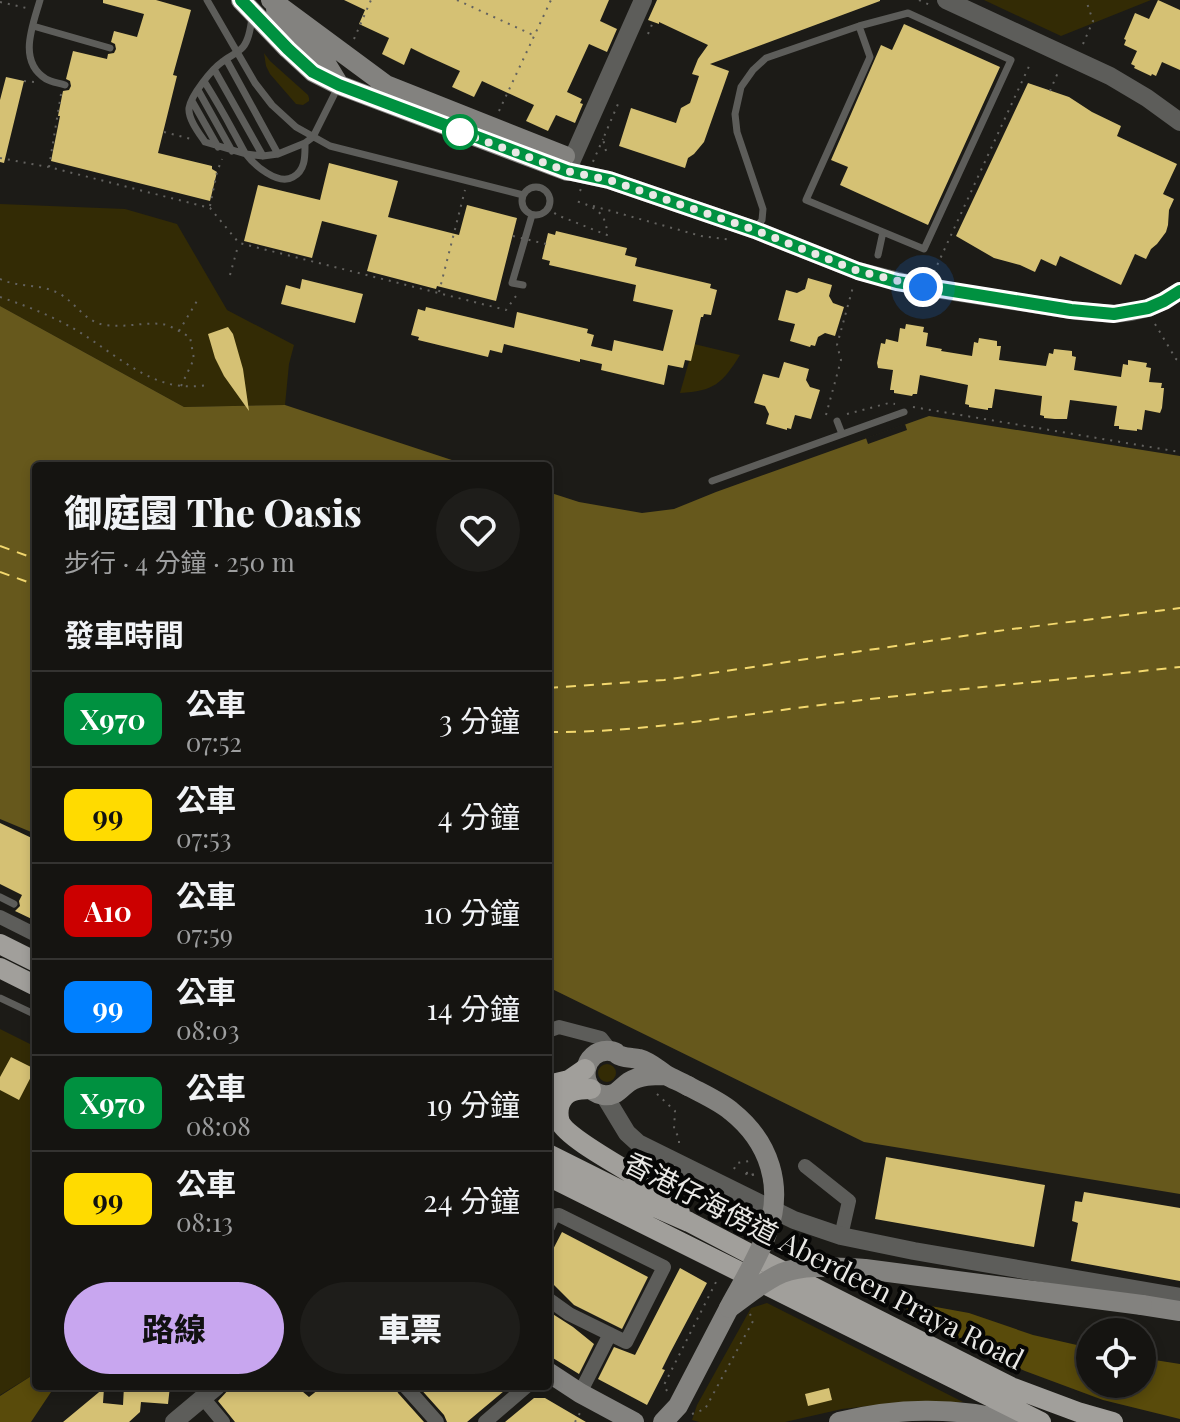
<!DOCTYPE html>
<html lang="zh-TW">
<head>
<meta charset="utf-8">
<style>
	:root { --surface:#151411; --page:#1e1d1a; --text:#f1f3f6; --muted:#9d9e9f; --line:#343331; --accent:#c8a6ef }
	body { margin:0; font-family:"Playfair Display","Noto Sans TC",serif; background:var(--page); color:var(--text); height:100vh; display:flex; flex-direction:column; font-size:30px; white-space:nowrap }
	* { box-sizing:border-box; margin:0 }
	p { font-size:26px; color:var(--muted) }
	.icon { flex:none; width:44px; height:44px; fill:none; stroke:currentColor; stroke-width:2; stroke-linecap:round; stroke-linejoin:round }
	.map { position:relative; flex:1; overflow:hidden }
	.drawer { position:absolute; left:32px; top:462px; width:520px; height:928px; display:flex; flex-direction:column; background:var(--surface); border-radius:8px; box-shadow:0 4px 12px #0003,0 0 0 2px var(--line) }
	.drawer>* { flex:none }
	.badge { padding:0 16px; border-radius:12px; font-size:28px; line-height:52px }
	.fabs { position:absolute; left:1076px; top:1318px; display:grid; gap:16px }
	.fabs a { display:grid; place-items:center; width:80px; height:80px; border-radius:50%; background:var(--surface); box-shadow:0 4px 12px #0003,0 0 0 2px var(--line); font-size:40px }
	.you { position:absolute; width:40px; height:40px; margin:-20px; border:6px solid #fff; border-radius:50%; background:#1a73e8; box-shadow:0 0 0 12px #1a73e833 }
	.map>.badge { position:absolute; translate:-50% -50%; box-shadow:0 0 0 4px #fff }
	h2 { padding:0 32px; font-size:30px; line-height:72px }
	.round { display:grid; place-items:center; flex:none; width:84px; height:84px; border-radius:42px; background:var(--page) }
	.overview { display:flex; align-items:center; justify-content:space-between; height:136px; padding:0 32px }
	h1 { font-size:38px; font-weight:800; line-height:60px }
	.cta { display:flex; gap:16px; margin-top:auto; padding:16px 32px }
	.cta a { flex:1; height:92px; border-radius:48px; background:var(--accent); color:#111; font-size:32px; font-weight:800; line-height:92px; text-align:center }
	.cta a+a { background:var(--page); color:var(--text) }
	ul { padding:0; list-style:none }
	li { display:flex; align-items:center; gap:24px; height:96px; padding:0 32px; border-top:2px solid var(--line) }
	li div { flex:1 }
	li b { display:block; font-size:30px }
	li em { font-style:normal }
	li .badge { min-width:88px; font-weight:700; text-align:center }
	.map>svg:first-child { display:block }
</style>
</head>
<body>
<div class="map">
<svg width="1180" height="1422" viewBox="0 0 1180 1422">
	<rect width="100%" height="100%" fill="#1c1b17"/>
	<path fill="#332b05" d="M984,0H1151L1061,36Z
		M264,53L270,61L308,95L309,98V101L303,105L296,104L270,74L266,66Z
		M0,204L125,209L177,224L227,310L294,345L289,364L285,405L184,407L0,306Z
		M694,344L740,355C722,384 714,391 680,393Z
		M0,1029L36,1047V1373L0,1395Z
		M598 1073a9 9 0 1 1 18 0a9 9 0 1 1-18 0Z
		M767,1303L963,1402L895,1403L842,1409L785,1422H699L692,1420L697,1405L751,1308Z"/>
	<path fill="#594b0b" d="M903,1301L969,1313L1033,1335L1090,1348V1384H1142V1358L1180,1364V1419L1103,1400L1025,1371L931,1328L907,1310Z
		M36,1373V1386H55L31,1422H0V1396Z"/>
	<path fill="#66581c" d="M0,306L184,407L285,405L470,466H36V834L0,819Z
		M929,416L1180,456V1194L864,1142L548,987V492L579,502L642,513L674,509L716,492Z"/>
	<path fill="#1c1b17" d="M905,424L907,430L868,444L866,438Z"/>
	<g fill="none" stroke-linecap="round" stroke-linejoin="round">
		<path stroke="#f3d86e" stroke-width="2" stroke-dasharray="10 8" stroke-linecap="butt" d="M0,546L36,559
			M0,572L36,585
			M548,688L664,680L1005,630L1180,608
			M548,732C640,733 730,716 821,705C941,690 1060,680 1180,667"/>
	</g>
	<path fill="#d5c174" d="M103,0H156L191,10L173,75L177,76L158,153L212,166V169L217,172L210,201L51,161L60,116H58L63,91L69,90L71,86L70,81L66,79L73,51L107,59L108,54L114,53L116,49L115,44L111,42L114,31L137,37L144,14L103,3Z
		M344,0H609L600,21L617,29L607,52L589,44L567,92L582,99L580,103L583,104L575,123L556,115L548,131L526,121L534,105L497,88L482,81L474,97L452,87L460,71L427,56L411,48L404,65L382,54L389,38L359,24L365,10Z
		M657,0H880V1L710,64L729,71L704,142L694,154L688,158L685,168L619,146L631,108L676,123L681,108L690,103L699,76L692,74L698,59L708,45L659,22V24L648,20Z
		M1158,0L1180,10V70L1162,62L1156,76L1152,74L1151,76L1134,68L1135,66L1131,64L1137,51L1124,45L1126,40L1124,39L1135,13L1149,19Z
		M904,24L1000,67L928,225L840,185L848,167L831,160L881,45L892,50Z
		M6,77L24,81L4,163L0,162V100Z
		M1028,83L1069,97L1092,112L1121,126L1117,136L1177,164L1163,194L1174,199L1169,210L1168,225L1166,232L1157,244L1151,249L1146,259L1135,254L1121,285L1060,256L1056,266L1041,259L1035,272L1020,265L994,258L956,236Z
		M329,163L398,181L388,217L459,235L467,205L517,218L496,301L437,286L436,289L367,271L377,235L322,221L312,258L244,241L258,185L320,200Z
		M556,231L627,248L625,255L637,258L635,266L711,284L710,288L717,290L711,315L704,314L703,317H701L691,361L685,360L683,368L668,365L664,385L601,370L602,364L580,359V362L504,344L502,353L490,350L488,357L418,340L419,337L411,335L418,309L425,311L426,307L514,328L517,312L588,329L587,333L594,335L591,346L612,351L614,340L663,351L673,310L633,301L636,285L549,265L550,261L542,259L548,233L555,235Z
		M808,278L832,285L829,296L833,303L844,307L835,336L825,333L818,337L815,346L811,345L810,347L790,341L795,324L778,320L786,290L797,293L805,289Z
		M302,279L363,294L355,323L281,304L286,285L300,289Z
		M906,324L924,327L923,332L928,333L926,346L942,349L941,351L972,356L974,342L978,343L979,338L997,341V346H1001L999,360L1046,366L1049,353L1053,354L1054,349L1072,351V356L1076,357L1074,370L1121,377L1123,364L1128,365V360L1147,363L1146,367L1151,368L1149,382L1162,383L1161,388H1164L1162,408L1160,413L1145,410L1142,430L1137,429V431L1119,429V426H1114L1117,406L1070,400L1067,419H1055L1044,418V416L1040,415L1042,396L995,389L992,408H988V410L969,407V405L965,404L968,385L920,375L917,394H913L912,396L894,393V390H890L893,370L878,368L877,363L881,343L885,344L886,339L898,342L900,328L905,329Z
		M228,327L233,334L243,369L249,411L224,376L215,358L208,334Z
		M784,362L809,369L806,380L810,387L820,390L811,419L795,415L791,429L787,428V430L766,424L769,414L765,406L754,403L763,374L779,378Z
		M0,823L36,840V921L15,911L20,906L19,901L22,895L0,884Z
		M11,1057L35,1069L19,1100L0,1090V1077Z
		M886,1157L1045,1185L1034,1247L875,1219Z
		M1084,1192L1180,1208V1281L1071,1261L1078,1223L1072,1221L1075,1201L1082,1202Z
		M562,1232L648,1277L622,1329L574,1305L548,1279V1259Z
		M680,1268L707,1283L670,1353L662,1369L665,1370L647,1405L598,1379L614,1347L635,1355Z
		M548,1311L573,1327L594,1344L579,1374L548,1355Z
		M124,1386H170L168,1404L141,1402L140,1412L129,1422H63L104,1388L103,1403L123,1405Z
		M232,1386H296L309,1397L323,1386H395L398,1393L424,1422H235L218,1401Z
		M418,1386H510L467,1422H447L444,1415Z
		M829,1388L832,1400L808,1406L805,1394Z
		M534,1398H545L586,1422H505Z"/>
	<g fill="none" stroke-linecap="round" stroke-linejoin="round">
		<path stroke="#63625f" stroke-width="2" stroke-dasharray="2 6" stroke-linecap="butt" d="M457,0L533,35
			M919,0L930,5
			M0,2L26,8
			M648,34L653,22
			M354,39L371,0
			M1083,44L1093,21L1086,0
			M24,81L34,82
			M1050,91L1059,70
			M61,94L49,167L210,208L239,243L506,310L516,296
			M499,111L551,0
			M164,132L191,139
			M606,151L603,139L618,104
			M0,158L48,167
			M210,206L217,172L222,159
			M593,206L701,236L732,240
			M548,208L557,215L607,235C607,213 595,207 576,201
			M934,272L1031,62
			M230,275L238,246
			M0,279C19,288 41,283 60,294C77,304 85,322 105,325C124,328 143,322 162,324C171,325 181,333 190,337L194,359L181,386
			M439,292L465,190
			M0,297C24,305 47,314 69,326C103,344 143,384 183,386C191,387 200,386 208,385
			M1155,324L1176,359L1180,361
			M179,331L197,301
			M913,407L1180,452
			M847,414L889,403L895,404
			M826,415L841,360L837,345L853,287
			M548,1008L550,1007
			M657,1094L675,1111L674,1129L679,1138V1145
			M734,1169L737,1163L749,1161
			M746,1173L747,1176L755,1174
			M736,1228L738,1216H745L753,1223
			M667,1391L664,1385L716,1282
			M692,1414L705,1409L753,1321L750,1314
			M575,1422L581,1411"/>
		<path stroke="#5d5d5a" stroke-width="7" d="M40,0C33,25 17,61 46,79C51,82 59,83 65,85
			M207,0L255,83L272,105L296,127L330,146L523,195
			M252,17C251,26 249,40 243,47C238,53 228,57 222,62C212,69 191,95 189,108C188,119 199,133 205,142L246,154L263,156L278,154L305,143L313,137L338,87
			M33,26L110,48
			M226,59L278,154
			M214,69L263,156
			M204,81C214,97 224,114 233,131C237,138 241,146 245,153C254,165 278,186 293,177C306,170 305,155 305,143
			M198,90L232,151
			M192,101L218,147
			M522 201a14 14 0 1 1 28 0a14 14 0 1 1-28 0Z
			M756,228L762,220L763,209L737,132L735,114L741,87L753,70L766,58L859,26L908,13L1011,60L924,249L806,200L870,57L859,26
			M878,255L883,232
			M523,285L512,283L532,215
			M837,421L842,434
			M712,481L904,412
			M0,897L14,904
			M0,998L36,1015"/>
		<path stroke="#5d5d5a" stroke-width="14" d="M0,917L36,935
			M548,1031L559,1027L601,1038L612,1052
			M805,1166L849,1201L841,1236
			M548,1227L553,1216L559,1215L664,1267L626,1342L569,1314L548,1299
			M405,1386L437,1422
			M580,1393L610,1334
			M203,1398L223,1422
			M485,1422L527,1386"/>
		<path stroke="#5d5d5a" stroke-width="18" d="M643,0L567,171L609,180L755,230L858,271L923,287L1077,311L1114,314L1131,312L1148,308L1164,301L1180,291
			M946,0L1110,76L1147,98L1180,122
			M604,1095L627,1133L638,1143L794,1220L841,1236L914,1251L1180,1297
			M174,1422L217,1386"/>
		<path stroke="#83827f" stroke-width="20" d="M241,0L288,49L313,72L339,85L567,171
			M271,0L386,85L565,156
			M276,9L293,33L322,57L339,85
			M666,1075C653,1075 640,1075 629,1082C620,1088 617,1097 603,1095C576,1090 582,1048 610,1051C619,1052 613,1053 621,1056C627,1058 634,1058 639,1059C650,1062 657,1069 666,1075C673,1079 681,1082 688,1086
			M1142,1305L1180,1311
			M548,1372L580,1393L634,1422
			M663,1422L678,1406L729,1308
			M839,1422C895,1408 956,1406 1011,1422"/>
		<path stroke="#a19f9b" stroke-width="20" d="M0,944L36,962
			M0,968L36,986
			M548,1085L569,1080L585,1069
			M591,1089C578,1089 565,1090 560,1104C558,1109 558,1117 560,1122C568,1140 634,1173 653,1187C663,1194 671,1205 680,1213
			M548,1154L646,1203L689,1222L817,1289L1011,1387L1078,1412L1113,1422
			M548,1176L1041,1422"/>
		<path stroke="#63625f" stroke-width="2" stroke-dasharray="2 6" stroke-linecap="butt" d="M580,191L603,139
			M513,236L546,244
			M746,1173L752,1172L754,1178H756"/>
		<path stroke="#83827f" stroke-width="20" d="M688,1086C703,1094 719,1101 731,1111C770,1142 784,1187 767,1233C758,1258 743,1282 730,1306
			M729,1308C746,1296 763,1281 782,1273C807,1263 839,1268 865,1269L1142,1305"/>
	</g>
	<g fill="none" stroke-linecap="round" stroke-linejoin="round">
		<defs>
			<path id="line" d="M241,0L288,49L313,72L339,85L567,171L609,180L755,230L858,271L897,282L1071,310L1114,314L1148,308L1164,301L1180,291"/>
		</defs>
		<use href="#line" stroke="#fff" stroke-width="18"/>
		<use href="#line" stroke="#009140" stroke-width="12"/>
		<path stroke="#e9e8e5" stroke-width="8" stroke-dasharray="0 14.4" d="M460,132L454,130L567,171L609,180L755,230L858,271L923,287"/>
	</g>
	<circle fill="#fff" stroke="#009140" stroke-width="4" cx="460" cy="132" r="16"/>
	<g text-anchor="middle" stroke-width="8" stroke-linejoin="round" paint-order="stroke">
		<g font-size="28" fill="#e9e8e5" stroke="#060605">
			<text transform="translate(824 1261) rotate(27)" y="10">香港仔海傍道 Aberdeen Praya Road</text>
		</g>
	</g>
</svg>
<div class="fabs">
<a><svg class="icon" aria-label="locate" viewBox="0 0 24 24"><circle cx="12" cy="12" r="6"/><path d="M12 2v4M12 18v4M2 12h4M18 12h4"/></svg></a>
</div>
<div class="you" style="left:923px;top:287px"></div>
<section class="drawer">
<div class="overview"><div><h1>御庭園 The Oasis</h1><p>步行 · 4 分鐘 · 250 m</p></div><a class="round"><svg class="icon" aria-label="heart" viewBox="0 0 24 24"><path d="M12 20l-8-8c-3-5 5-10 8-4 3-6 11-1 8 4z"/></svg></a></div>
<h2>發車時間</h2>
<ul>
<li><span class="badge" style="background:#009140;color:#fff">X970</span><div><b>公車</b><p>07:52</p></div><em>3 分鐘</em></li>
<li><span class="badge" style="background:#ffdb00;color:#111">99</span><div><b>公車</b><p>07:53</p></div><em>4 分鐘</em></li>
<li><span class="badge" style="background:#c00;color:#fff">A10</span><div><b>公車</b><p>07:59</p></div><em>10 分鐘</em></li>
<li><span class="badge" style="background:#0080ff;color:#fff">99</span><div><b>公車</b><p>08:03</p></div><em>14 分鐘</em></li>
<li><span class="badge" style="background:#009140;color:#fff">X970</span><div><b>公車</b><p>08:08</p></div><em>19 分鐘</em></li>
<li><span class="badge" style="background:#ffdb00;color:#111">99</span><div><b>公車</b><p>08:13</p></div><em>24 分鐘</em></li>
</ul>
<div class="cta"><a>路線</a><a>車票</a></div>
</section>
</div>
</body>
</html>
